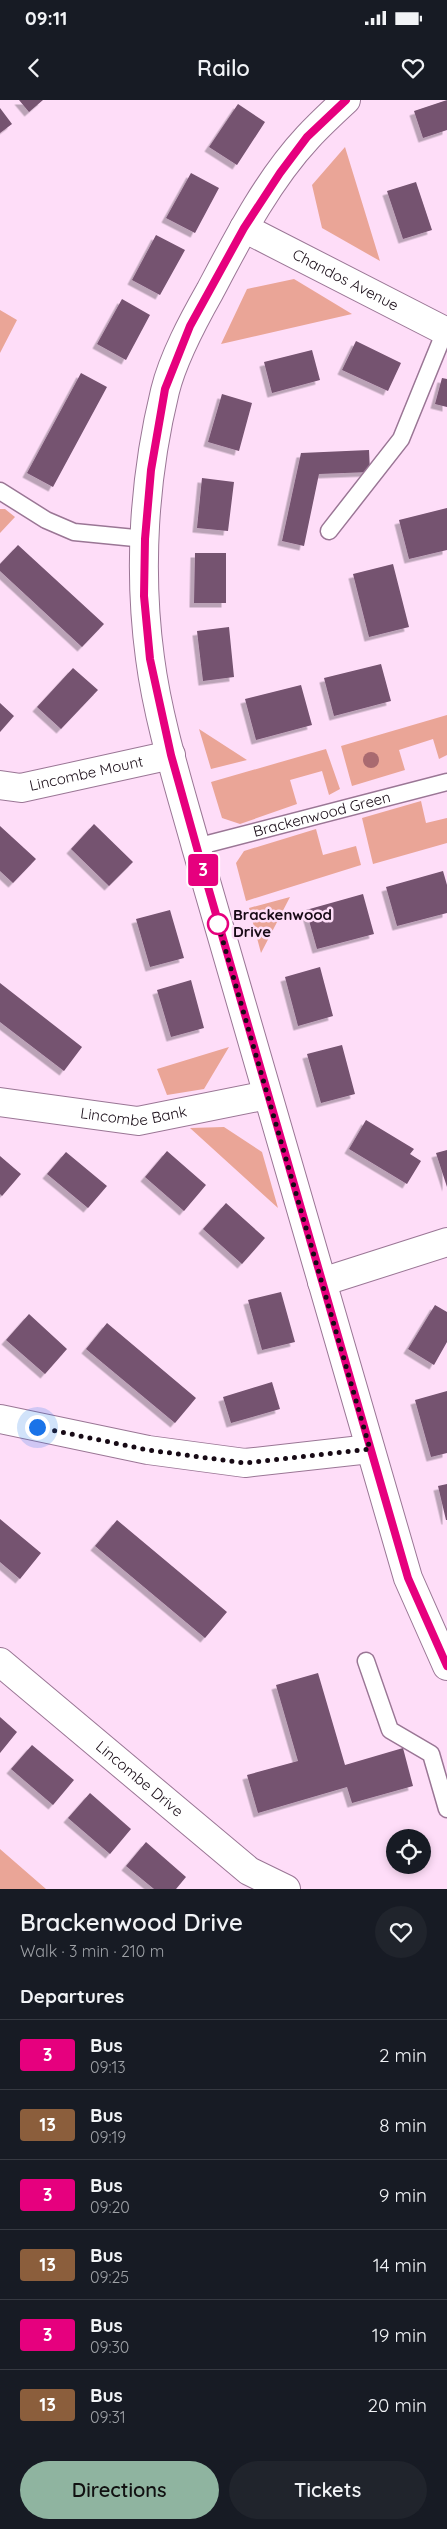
<!DOCTYPE html>
<html lang="en">
<head>
<meta charset="utf-8">
<style>
	:root { --surface:#171b24; --page:#20242c; --text:#f1f3f6; --muted:#9ea1a6; --line:#363941; --accent:#8fb4a0 }
	body { margin:0; font-family:Quicksand,sans-serif; background:var(--page); color:var(--text); height:100vh; display:flex; flex-direction:column; font-size:19px; white-space:nowrap }
	* { box-sizing:border-box; margin:0 }
	p { font-size:16px; color:var(--muted) }
	.icon { flex:none; width:28px; height:28px; fill:none; stroke:currentColor; stroke-width:2; stroke-linecap:round; stroke-linejoin:round }
	.map { position:relative; height:1789px; overflow:hidden }
	.sheet { display:flex; flex-direction:column; background:var(--surface); flex:1 }
	.sheet>* { flex:none }
	.badge { padding:0 10px; border-radius:4px; font-size:18px; line-height:32px }
	.fabs { position:absolute; left:386px; top:1729px; display:grid; gap:10px }
	.fabs a { display:grid; place-items:center; width:45px; height:45px; border-radius:50%; background:var(--surface); box-shadow:0 2px 8px #0003; font-size:25px }
	.you { position:absolute; width:25px; height:25px; margin:-12px; border:4px solid #fff; border-radius:50%; background:#1a73e8; box-shadow:0 0 0 8px #1a73e833 }
	.map>.badge { position:absolute; translate:-50% -50%; box-shadow:0 0 0 2px #fff }
	h2 { padding:0 20px; font-size:19px; line-height:45px }
	.round { display:grid; place-items:center; flex:none; width:52px; height:52px; border-radius:26px; background:var(--page) }
	.head { display:flex; align-items:center; justify-content:space-between; height:85px; padding:0 20px }
	h1 { font-size:24px; font-weight:600; line-height:38px }
	.button { display:flex; gap:10px; margin-top:auto; padding:10px 20px }
	.button a { flex:1; height:58px; border-radius:30px; background:var(--accent); color:#111; font-size:20px; font-weight:600; line-height:58px; text-align:center }
	.button a+a { background:var(--page); color:var(--text) }
	ul { padding:0; list-style:none }
	li { display:flex; align-items:center; gap:15px; height:70px; padding:0 20px; border-top:1px solid var(--line) }
	li div { flex:1 }
	li b { display:block; font-size:19px }
	li em { font-style:normal }
	li .badge { min-width:55px; font-weight:700; text-align:center }
	.status { display:flex; justify-content:space-between; align-items:center; height:35px; padding:0 25px; background:var(--surface); direction:ltr }
	.status svg { height:14px; fill:currentColor }
	header { display:flex; justify-content:space-between; align-items:center; height:65px; padding:0 20px; background:var(--surface); font-size:22px; font-weight:600 }
	.map>svg:first-child { display:block }
</style>
</head>
<body>
<div class="status"><b>09:11</b><svg viewBox="0 0 49 12"><path d="M0 12V9h3v3zM5 12V6h3v6zM10 12V3h3v9zM15 12V0h3v12zM26 1h20v11H26zM47 4h2v5h-2z"/></svg></div>
<header><svg class="icon" aria-label="back" viewBox="0 0 24 24"><path d="M15 5l-7 7 7 7"/></svg>Railo<svg class="icon" aria-label="heart" viewBox="0 0 24 24"><path d="M12 20l-8-8c-3-5 5-10 8-4 3-6 11-1 8 4z"/></svg></header>
<div class="map">
<svg width="447" height="1789" viewBox="0 0 447 1789">
	<defs>
		<filter id="shadow"><feDropShadow dx="-4.5" dy="4.5" stdDeviation="0" flood-color="#0004"/></filter>
	</defs>
	<rect width="100%" height="100%" fill="#feddf8"/>
	<path fill="#eaa597" d="M345,47L380,161L322,128L312,85Z
		M294,179L352,214L221,244L247,189Z
		M0,210L17,220L0,253Z
		M0,409H5L15,417L0,433Z
		M447,615V655L439,659L433,639L399,650L405,670L352,686L341,646Z
		M199,629L247,660L211,669Z
		M326,649L340,689L329,695L322,671L290,680L297,704L240,724L222,718L211,682Z
		M421,701L426,723L447,718V743L373,764L362,718Z
		M316,729L323,755L356,746L361,765L246,801L236,763L244,751Z
		M290,797L261,853L249,808Z
		M229,947L204,989L167,995L157,969Z
		M224,1027L262,1052L278,1108L190,1028Z
		M0,1749L46,1789H0Z"/>
	<path fill="#74526f" filter="url(#shadow)" d="M19,0H43L29,12Z
		M447,0V30L423,38L414,11Z
		M238,4L265,22L237,65L209,47Z
		M0,8L12,24L0,33Z
		M191,73L219,88L195,133L166,118Z
		M416,82L432,130L403,139L387,91Z
		M156,135L185,150L160,195L132,180Z
		M122,199L150,215L126,260L97,244Z
		M356,241L401,263L388,291L342,270Z
		M312,250L320,280L272,293L264,262Z
		M81,273L107,287L53,387L27,373Z
		M442,278L447,279V307L435,304Z
		M222,294L252,303L239,351L208,342Z
		M369,350L370,372L319,374L304,446L282,441L301,353Z
		M202,378L234,382L228,431L197,428Z
		M447,408V450L409,459L399,420Z
		M18,445L104,524L82,547L0,471V464Z
		M195,453H226V503H194Z
		M393,464L409,527L369,537L353,474Z
		M229,527L234,577L203,581L197,531Z
		M381,564L391,601L334,616L324,578Z
		M73,568L98,590L61,629L37,607Z
		M301,585L312,625L256,640L245,599Z
		M0,603L14,616L0,632Z
		M94,724L133,762L109,786L71,749Z
		M0,726L36,759L13,783L0,771Z
		M443,771L447,785V813L397,826L386,787Z
		M363,794L374,834L317,849L306,810Z
		M170,810L184,858L150,867L136,819Z
		M320,867L333,916L298,926L285,877Z
		M191,880L204,928L171,937L157,890Z
		M0,883L82,947L64,971L0,922Z
		M342,945L355,994L321,1003L307,954Z
		M366,1020L414,1049L410,1054L421,1061L407,1084L349,1049Z
		M447,1050V1087L436,1053Z
		M167,1051L206,1085L184,1111L145,1077Z
		M66,1052L107,1086L88,1108L47,1074Z
		M0,1056L21,1074L2,1096L0,1094Z
		M226,1103L265,1138L242,1164L203,1129Z
		M281,1192L295,1242L262,1250L248,1200Z
		M435,1205L447,1212V1242L434,1265L408,1249Z
		M29,1214L67,1249L45,1274L6,1240Z
		M107,1223L196,1298L175,1323L86,1249Z
		M272,1282L280,1309L231,1323L223,1297Z
		M447,1291V1353L431,1357L415,1300Z
		M447,1384V1420H446L438,1386Z
		M0,1419L41,1453L20,1479L0,1462Z
		M117,1420L227,1512L205,1538L95,1446Z
		M318,1573L345,1665L403,1648L413,1686L352,1703L347,1687L258,1713L247,1675L298,1661L276,1585Z
		M0,1617L17,1632L0,1653Z
		M32,1645L74,1680L53,1705L11,1669Z
		M90,1693L131,1729L110,1754L68,1718Z
		M146,1742L186,1777L176,1789H154L126,1766Z"/>
	<g fill="none" stroke-linecap="round" stroke-linejoin="round">
		<defs>
			<g id="service">
				<path d="M0,391L46,420L74,432L145,439"/>
				<path d="M329,431L401,339L445,231"/>
				<path id="s1" d="M196,747L447,682"/>
				<path d="M366,1561L390,1630L431,1654L447,1709"/>
			</g>
			<g id="minor">
				<path id="s2" d="M244,128L447,232"/>
				<path id="s3" d="M0,685L21,688L171,655"/>
				<path id="s4" d="M0,1002L138,1021L267,995"/>
				<path d="M322,1182L447,1142"/>
				<path d="M0,1319L148,1350L245,1363L370,1349"/>
				<path id="s5" d="M0,1562L249,1771L286,1789"/>
			</g>
			<path id="tertiary" d="M346,0C333,12 320,24 308,37C267,81 238,138 210,191C193,221 173,258 165,291C144,377 138,470 150,558C158,620 179,686 196,747L408,1478L447,1566"/>
		</defs>
		<use href="#service" stroke="#9a7695" stroke-width="19"/>
		<use href="#minor" stroke="#9a7695" stroke-width="30"/>
		<use href="#tertiary" stroke="#9a7695" stroke-width="30"/>
		<use href="#service" stroke="#fff" stroke-width="16"/>
		<use href="#minor" stroke="#fff" stroke-width="28"/>
		<use href="#tertiary" stroke="#fff" stroke-width="28"/>
	</g>
	<circle fill="#a96a70" cx="371" cy="660" r="8"/>
	<g fill="none" stroke-linecap="round" stroke-linejoin="round">
		<defs>
			<path id="line" d="M346,0L307,37L280,73L244,128L190,226L165,289L151,370L145,439L144,496L150,559L171,655L202,766L408,1478L447,1566"/>
		</defs>
		<use href="#line" stroke="#fff" stroke-width="11"/>
		<use href="#line" stroke="#e6007e" stroke-width="8"/>
		<path stroke="#170a15" stroke-width="5" stroke-dasharray="0 9" d="M37,1327L148,1350L245,1363L370,1349L218,824"/>
	</g>
	<circle fill="#fff" stroke="#e6007e" stroke-width="2.5" cx="218" cy="824" r="10"/>
	<g text-anchor="middle" stroke-width="5" stroke-linejoin="round" paint-order="stroke">
		<g font-size="15" fill="#170a15" stroke="#feddf8">
			<text dy="5" stroke="none"><textPath href="#s2" startOffset="114">Chandos Avenue</textPath></text>
			<text dy="5" stroke="none"><textPath href="#s3" startOffset="88">Lincombe Mount</textPath></text>
			<text dy="5" stroke="none"><textPath href="#s1" startOffset="130">Brackenwood Green</textPath></text>
			<text dy="5" stroke="none"><textPath href="#s4" startOffset="135">Lincombe Bank</textPath></text>
			<text dy="5" stroke="none"><textPath href="#s5" startOffset="182">Lincombe Drive</textPath></text>
		</g>
		<g font-size="15" font-weight="bold" fill="#170a15" stroke="#feddf8" text-anchor="start">
			<text x="233" y="820">Brackenwood<tspan x="233" dy="17">Drive</tspan></text>
		</g>
	</g>
</svg>
<div class="fabs">
<a><svg class="icon" aria-label="locate" viewBox="0 0 24 24"><circle cx="12" cy="12" r="6"/><path d="M12 2v4M12 18v4M2 12h4M18 12h4"/></svg></a>
</div>
<div class="you" style="left:37px;top:1327px"></div>
<b class="badge" style="left:203px;top:770px;background:#e6007e;color:#fff">3</b>
</div>
<section class="sheet">
<div class="head"><div><h1>Brackenwood Drive</h1><p>Walk · 3 min · 210 m</p></div><a class="round"><svg class="icon" aria-label="heart" viewBox="0 0 24 24"><path d="M12 20l-8-8c-3-5 5-10 8-4 3-6 11-1 8 4z"/></svg></a></div>
<h2>Departures</h2>
<ul>
<li><span class="badge" style="background:#e6007e;color:#fff">3</span><div><b>Bus</b><p>09:13</p></div><em>2 min</em></li>
<li><span class="badge" style="background:#8b5e3c;color:#fff">13</span><div><b>Bus</b><p>09:19</p></div><em>8 min</em></li>
<li><span class="badge" style="background:#e6007e;color:#fff">3</span><div><b>Bus</b><p>09:20</p></div><em>9 min</em></li>
<li><span class="badge" style="background:#8b5e3c;color:#fff">13</span><div><b>Bus</b><p>09:25</p></div><em>14 min</em></li>
<li><span class="badge" style="background:#e6007e;color:#fff">3</span><div><b>Bus</b><p>09:30</p></div><em>19 min</em></li>
<li><span class="badge" style="background:#8b5e3c;color:#fff">13</span><div><b>Bus</b><p>09:31</p></div><em>20 min</em></li>
</ul>
<div class="button"><a>Directions</a><a>Tickets</a></div>
</section>
</body>
</html>
